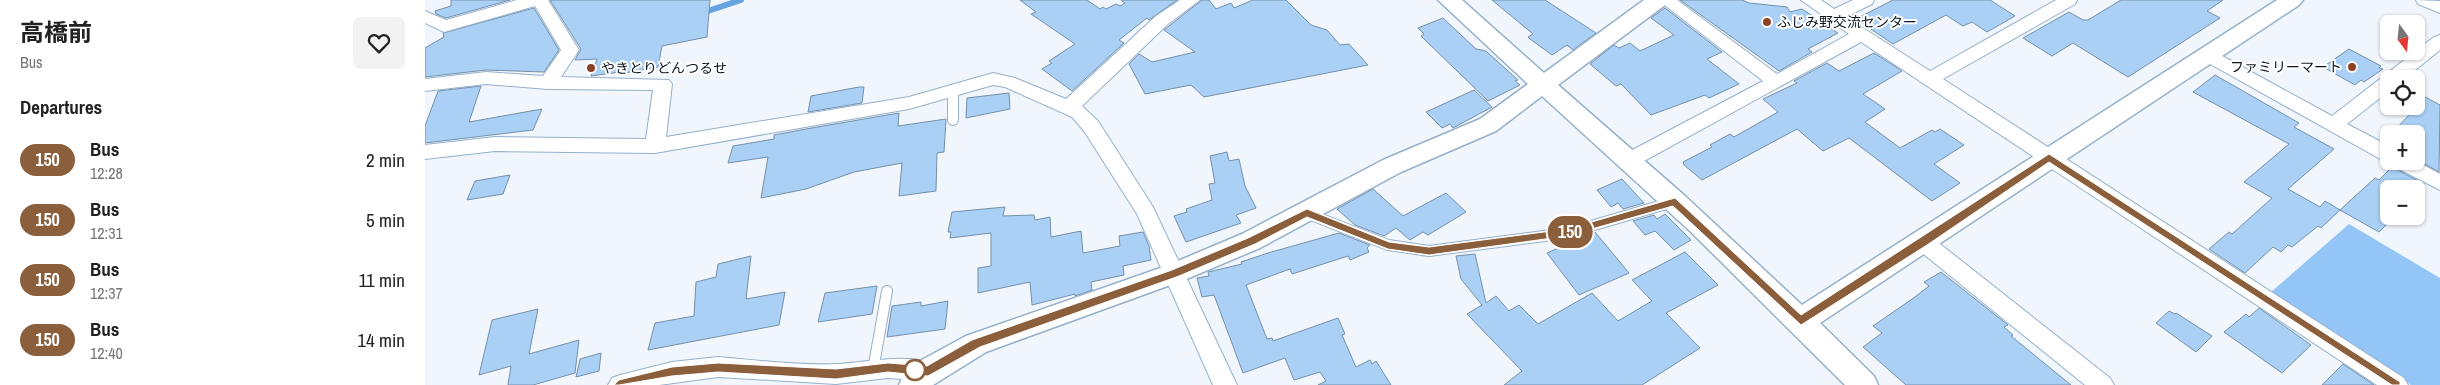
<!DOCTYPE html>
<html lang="en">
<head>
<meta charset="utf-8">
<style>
	:root { --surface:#fff; --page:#f2f2f2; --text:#222; --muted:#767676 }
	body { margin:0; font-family:"Archivo Narrow","Noto Sans JP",sans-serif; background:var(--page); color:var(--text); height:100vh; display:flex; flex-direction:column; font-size:19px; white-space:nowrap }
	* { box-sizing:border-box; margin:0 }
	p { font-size:16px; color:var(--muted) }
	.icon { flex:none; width:28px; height:28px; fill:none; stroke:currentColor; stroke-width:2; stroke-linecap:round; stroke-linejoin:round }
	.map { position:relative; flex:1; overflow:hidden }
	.details { display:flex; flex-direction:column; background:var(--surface); width:425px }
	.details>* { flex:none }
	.badge { padding:0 10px; border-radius:16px; font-size:18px; line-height:32px }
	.needle { width:32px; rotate:165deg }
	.buttons { position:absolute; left:1955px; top:15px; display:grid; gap:10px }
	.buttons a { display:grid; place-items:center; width:45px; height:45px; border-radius:8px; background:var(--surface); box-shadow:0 1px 4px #0004; font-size:25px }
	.map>.badge { position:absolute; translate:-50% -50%; box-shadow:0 0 0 2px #fff }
	h2 { padding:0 20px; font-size:19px; line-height:45px }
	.round { display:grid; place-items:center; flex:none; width:52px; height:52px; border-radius:8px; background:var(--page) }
	.overview { display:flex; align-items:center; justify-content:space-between; height:85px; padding:0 20px }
	h1 { font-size:24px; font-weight:700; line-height:38px }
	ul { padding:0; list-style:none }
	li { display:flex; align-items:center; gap:15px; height:60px; padding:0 20px }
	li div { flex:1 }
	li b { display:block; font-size:19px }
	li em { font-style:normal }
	li .badge { min-width:55px; font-weight:700; text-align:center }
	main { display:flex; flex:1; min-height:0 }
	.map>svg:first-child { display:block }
</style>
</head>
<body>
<main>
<section class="details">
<div class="overview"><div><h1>高橋前</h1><p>Bus</p></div><a class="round"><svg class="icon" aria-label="heart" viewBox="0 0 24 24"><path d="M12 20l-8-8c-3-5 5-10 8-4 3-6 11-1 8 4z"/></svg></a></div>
<h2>Departures</h2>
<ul>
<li><span class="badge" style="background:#8b5e3c;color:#fff">150</span><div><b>Bus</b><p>12:28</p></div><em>2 min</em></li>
<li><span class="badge" style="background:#8b5e3c;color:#fff">150</span><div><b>Bus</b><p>12:31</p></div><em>5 min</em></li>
<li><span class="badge" style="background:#8b5e3c;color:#fff">150</span><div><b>Bus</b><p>12:37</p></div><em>11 min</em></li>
<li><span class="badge" style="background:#8b5e3c;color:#fff">150</span><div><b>Bus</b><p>12:40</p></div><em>14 min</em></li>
</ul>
</section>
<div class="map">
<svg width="2015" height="385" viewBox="0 0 2015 385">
	<rect width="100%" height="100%" fill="#f1f6fc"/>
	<path fill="#93c6f7" d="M1924,224L2015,278V385H1986L1845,293Z"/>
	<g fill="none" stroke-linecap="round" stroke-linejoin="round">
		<path stroke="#65a4e0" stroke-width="6" d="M277,13L316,0"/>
	</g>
	<path fill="#aad0f5" stroke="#7590aa" d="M26,0H85L21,18L11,14L10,11L26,6Z
		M125,0H285L282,37L237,46L233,67L194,74L195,72L166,76L172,59L150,60L156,49Z
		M595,0H662L675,9L678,7L681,9L691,4L695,6L700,3L696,0H752L724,20L722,18L694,40L699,43L647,91L617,69L627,63L624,61L650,44L606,14L611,12Z
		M777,0H784L791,9L806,3L809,8L828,0H861L886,25L902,30L915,45L924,44L943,65L779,97L766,85L720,94L704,64L714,54L727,62L770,52L739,30Z
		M1067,0H1120L1171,33L1148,50L1142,45L1127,55L1105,39L1103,37L1108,34Z
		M1255,0H1317L1324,3L1362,7L1365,12L1377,9L1413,33L1383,49L1387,52L1354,71Z
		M1468,0H1565L1590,16L1562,32L1547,22L1538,26L1521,15L1468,44L1431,19Z
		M1696,0H1798L1782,11L1795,18L1703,77L1648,43L1627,56L1598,38L1644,12L1658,20H1663Z
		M109,8L134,50L119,72L61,70L0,77V48L19,37L18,33Z
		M1240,8L1297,52L1282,59L1314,84L1284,98L1280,95L1226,115L1196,84L1191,86L1165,64L1189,45L1194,48L1205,43L1215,51L1249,35L1226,18Z
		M1018,18L1051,49L1061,51L1093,80L1090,81L1095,85L1063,101L996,36L999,34L993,28Z
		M1924,49L1956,66L1954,68L1958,69L1939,82L1936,80L1930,85L1898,67Z
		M1449,53L1477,71L1438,94L1460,109L1440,122L1475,148L1507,130L1510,132L1515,129L1539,145L1509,164L1535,183L1507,201L1424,138L1398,151L1372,129L1277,180L1259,165L1258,162L1287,147L1285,145L1305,134L1309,137L1353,112L1338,99L1372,83L1369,81L1402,63L1414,71Z
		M1790,75L1874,123L1869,127L1909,149L1863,189L1895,207L1900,201L1915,210L1896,228L1893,226L1867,247L1863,245L1856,252L1848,247L1820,273L1784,249L1804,232L1807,234L1847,198L1819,182L1864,144L1768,92Z
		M56,86L44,122L117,109L108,130L0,143V126L13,91Z
		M434,87H439L437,103L383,112L386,96Z
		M1049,90L1067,107L1028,128L1025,124L1017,128L1001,112Z
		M1991,92L2015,105L2014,172L1991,159V134H1966L1984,115L1976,106H1991Z
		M584,93L585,109L541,118L542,98Z
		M474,113L473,126L521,119L519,152L512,153L511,191L474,196L477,163L429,172L381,189L336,198L343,157L303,163L308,146L349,139V135L381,129Z
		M802,152L804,161L814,159L820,186L831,208L811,215L816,223L761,242L749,216L762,212L761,209L787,200L784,184L790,183L785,156Z
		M1967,167L1999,184L1991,195V189H1964V216H1970L1954,232L1915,210L1950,178L1954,180Z
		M85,175L78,194L42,200L50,181Z
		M1197,179L1219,203L1198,209L1193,203L1186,207L1172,190Z
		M948,189L978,216L1021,193L1041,212L1003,235L998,232L985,240L971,228L959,236L930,225L912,209Z
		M580,207L578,216L609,215L610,220L625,217L626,237L656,231L658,253L695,246L694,236L718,232L724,246L726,260L698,266L699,275L666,282L667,290L650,296V294L607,305L605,282L553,293V268L566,266V233L525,238L526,232H523L527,212Z
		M1240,214L1266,240L1249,250L1230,231L1220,235L1208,221L1229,215L1232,219Z
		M1170,232L1204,273L1154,295L1122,253Z
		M914,233L945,245L942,248L944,252L925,260L923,256L867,274L865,269L821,285L842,339L847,338L848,341L913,318L920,334L917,335L931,367L945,360L947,364L951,361L966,385H893L901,381L895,372L869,380L860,358L818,373L789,295L777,297L772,278L784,276L783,272L817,264L816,262L843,253Z
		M1260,252L1293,285L1241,313L1275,348L1217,385H1079L1097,371L1042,314L1057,305L1036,279L1031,256L1050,254L1061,303L1071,296L1084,311L1094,305L1113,324L1167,293L1193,321L1227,301L1207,280Z
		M326,256L321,299L360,292L354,325L223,350L230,323L269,316L271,282L291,277L293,264Z
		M1516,272L1583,325L1579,327L1588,335L1586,336L1646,385H1481L1438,347L1457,333L1448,326L1490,297L1504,286L1499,282Z
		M452,286L447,314L393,322L400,293Z
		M523,301L520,329L462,337L467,306L496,302V306Z
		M1834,308L1886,345L1857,373L1799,332L1821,314L1824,317Z
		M113,309L104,354L154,340L150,373L108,385H83L86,366L54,375L67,320Z
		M1744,311L1750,314L1751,313L1787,336L1771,352L1731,323Z
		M176,353L174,371L151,377L155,359Z
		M1918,364L1949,385H1897Z"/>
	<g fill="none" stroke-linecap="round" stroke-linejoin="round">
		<defs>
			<path id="service" d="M528,90V120
				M881,213L963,245L1004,251L1142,233L1248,202
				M448,370L462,291"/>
			<path id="minor" d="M92,0H123L154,50L136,77L244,80L247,84L241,137L484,97L568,73L590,78L641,99L731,16L755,0H775L743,24L657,106L673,121L728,207L812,385H788L712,214L659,131L647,117L580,87L568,85L484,109L230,153L70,151L0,159V145L70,137L221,139L228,90L123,89L61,84L0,91V79L61,72L118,76L136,50L110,6L19,32L0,23V11L21,20Z
				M1233,0H1252L1352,74L1424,34L1376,0H1396L1409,9L1428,0H1449L1447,4L1421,17L1505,71L1631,0H1652L1650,4L1518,79L1979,378L1983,385H1952L1436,42L1210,166L1203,168L1196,166L1193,161L1196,156L1338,81Z
				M1991,0L2015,1V13L1993,4Z
				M2015,35V50L1979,79H1964V91L1922,124L1964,146V161H1991L2015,174V190L1968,166L1966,162L1957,160L1778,60L1775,56L1778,52H1790L1907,116L2009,37Z
				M1498,234L1505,236L1685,378L1689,385H1660L1491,248L1488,242L1491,236Z
				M293,357C331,360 374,366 412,364C445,362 479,353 511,364L514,371L511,378L503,381L463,378L411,384L293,377L234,385H183L187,378L195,375L247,362Z"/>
			<path id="tertiary" d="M1013,0H1037L1119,73L1219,0H1244L1240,5L1133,85L1260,196L1377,305L1852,0H1878L1874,5L1395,323L1449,376L1453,385H1420L1266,232L1117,96L1071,131L976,172L835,248L759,280L561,352L508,385H474L478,376L493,362L541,336L741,266L817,234L958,160L1055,119L1103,84Z"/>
		</defs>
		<use href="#service" stroke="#94b0cb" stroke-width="12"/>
		<use href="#minor" stroke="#94b0cb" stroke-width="2"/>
		<use href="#tertiary" stroke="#94b0cb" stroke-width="3"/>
		<use href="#service" stroke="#fff" stroke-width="10"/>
		<use href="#minor" fill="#fff" fill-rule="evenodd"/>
		<use href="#tertiary" fill="#fff" fill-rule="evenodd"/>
	</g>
	<path fill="#8b5e3c" stroke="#fff" d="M1624,154L1975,382V385H1967L1624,162L1502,245L1376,325L1248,206L1142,236L1004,255L963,249L882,217L830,244L754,276L555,347L503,376L463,372L411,379L293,372L247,376L194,385H189L194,380L247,367L293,363L411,369L463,363L502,366L547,340L747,270L823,238L882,209L964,242L1004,247L1142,229L1250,198L1376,315Z"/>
	<g fill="#8c4325" stroke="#fff" stroke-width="2">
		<circle cx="1342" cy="22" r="5"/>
		<circle cx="1927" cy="67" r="5"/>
		<circle cx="166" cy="68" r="5"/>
	</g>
	<circle fill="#fff" stroke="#8b5e3c" stroke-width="2.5" cx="490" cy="370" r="10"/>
	<g text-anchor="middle" stroke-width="4" stroke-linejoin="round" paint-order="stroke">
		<g font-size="14" fill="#0b151f" stroke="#fff" text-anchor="start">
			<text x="1352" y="27">ふじみ野交流センター</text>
			<text x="1917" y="72" text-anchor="end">ファミリーマート</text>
			<text x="176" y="73">やきとりどんつるせ</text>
		</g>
	</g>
</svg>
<div class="buttons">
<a><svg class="needle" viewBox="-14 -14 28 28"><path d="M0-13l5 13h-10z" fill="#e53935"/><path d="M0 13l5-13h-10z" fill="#767676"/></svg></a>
<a><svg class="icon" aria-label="locate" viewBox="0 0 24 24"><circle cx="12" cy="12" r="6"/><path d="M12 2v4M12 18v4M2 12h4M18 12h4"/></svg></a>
<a>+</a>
<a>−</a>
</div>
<b class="badge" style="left:1145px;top:232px;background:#8b5e3c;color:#fff">150</b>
</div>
</main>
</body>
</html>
